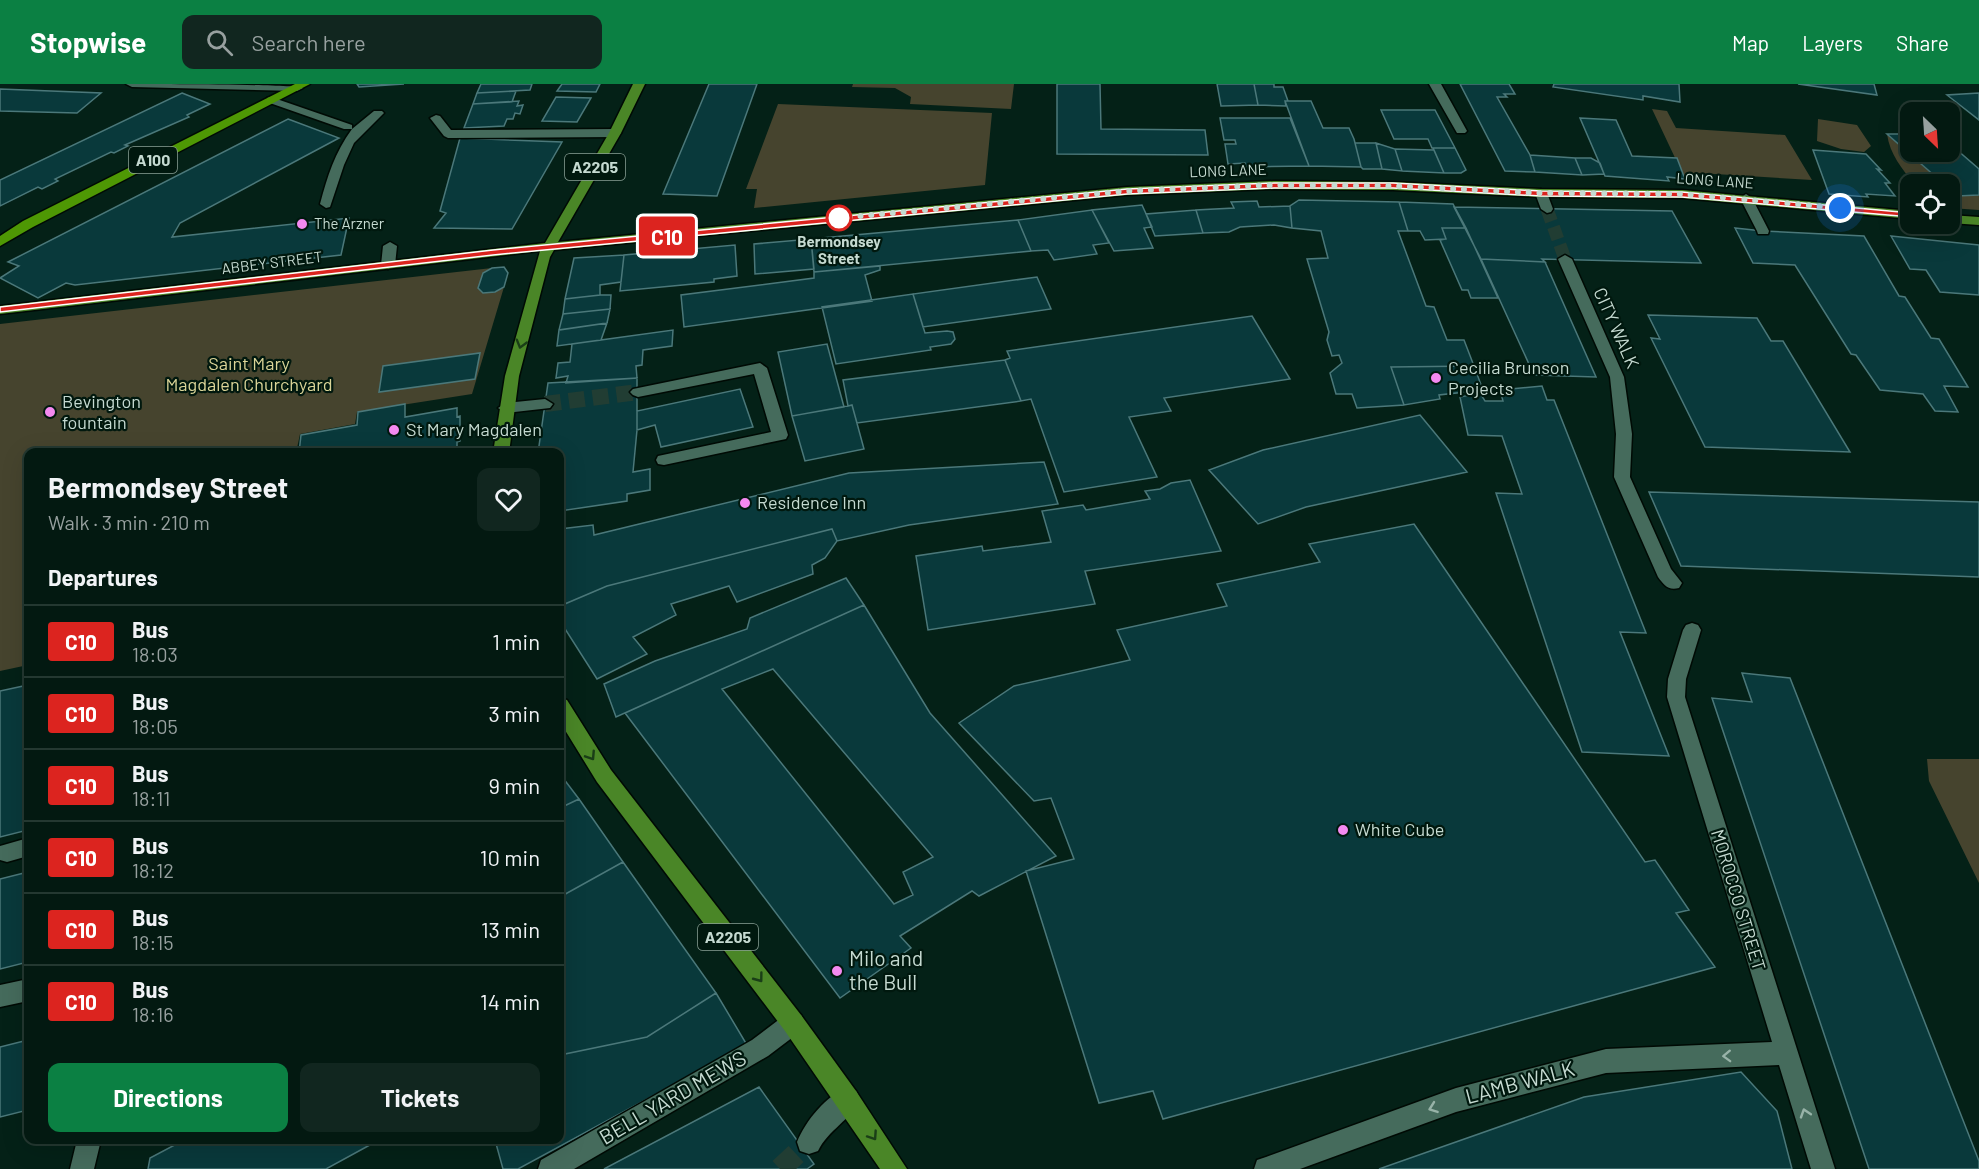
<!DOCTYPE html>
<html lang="en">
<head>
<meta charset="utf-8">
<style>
	:root { --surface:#031911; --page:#11261f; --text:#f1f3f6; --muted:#97a09f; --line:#243831; --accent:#0b8043 }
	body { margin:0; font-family:Barlow,sans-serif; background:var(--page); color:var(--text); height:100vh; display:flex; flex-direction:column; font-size:22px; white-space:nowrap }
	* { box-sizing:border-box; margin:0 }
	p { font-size:20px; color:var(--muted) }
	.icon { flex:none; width:33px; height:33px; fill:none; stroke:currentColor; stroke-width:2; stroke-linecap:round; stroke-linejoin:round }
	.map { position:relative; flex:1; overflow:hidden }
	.panel { position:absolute; left:24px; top:364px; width:540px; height:696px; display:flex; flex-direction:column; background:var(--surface); border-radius:12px; box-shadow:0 6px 24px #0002,0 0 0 2px var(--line) }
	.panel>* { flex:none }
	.badge { padding:0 12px; border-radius:4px; font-size:21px; line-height:39px }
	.needle { width:39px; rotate:155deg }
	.fabs { position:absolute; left:1900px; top:18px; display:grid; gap:12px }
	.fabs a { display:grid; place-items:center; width:60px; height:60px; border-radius:12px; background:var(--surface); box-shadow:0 6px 24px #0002,0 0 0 2px var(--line); font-size:30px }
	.you { position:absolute; width:30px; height:30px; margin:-15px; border:4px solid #fff; border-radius:50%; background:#1a73e8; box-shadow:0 0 0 9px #1a73e833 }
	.map>.badge { position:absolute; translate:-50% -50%; box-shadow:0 0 0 3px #fff }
	h2 { padding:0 24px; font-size:22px; line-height:54px }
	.round { display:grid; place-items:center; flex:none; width:63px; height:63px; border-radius:12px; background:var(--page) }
	.summary { display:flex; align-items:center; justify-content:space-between; height:102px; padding:0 24px }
	h1 { font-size:28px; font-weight:700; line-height:45px }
	.primary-button { display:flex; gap:12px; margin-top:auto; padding:12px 24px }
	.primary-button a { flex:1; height:69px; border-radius:12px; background:var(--accent); color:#fff; font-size:24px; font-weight:700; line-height:69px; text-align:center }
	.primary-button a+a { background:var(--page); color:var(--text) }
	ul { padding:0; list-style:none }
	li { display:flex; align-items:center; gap:18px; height:72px; padding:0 24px; border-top:2px solid var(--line) }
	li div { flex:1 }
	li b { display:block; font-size:22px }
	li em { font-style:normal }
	li .badge { min-width:66px; font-weight:700; text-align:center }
	header { display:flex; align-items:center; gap:36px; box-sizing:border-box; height:84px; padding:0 30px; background:var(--accent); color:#fff }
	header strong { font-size:28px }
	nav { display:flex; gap:33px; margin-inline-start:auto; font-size:21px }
	.search { width:420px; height:54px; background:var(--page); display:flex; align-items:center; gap:15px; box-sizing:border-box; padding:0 21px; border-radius:12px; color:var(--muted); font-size:22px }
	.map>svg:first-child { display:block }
</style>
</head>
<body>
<header>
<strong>Stopwise</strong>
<div class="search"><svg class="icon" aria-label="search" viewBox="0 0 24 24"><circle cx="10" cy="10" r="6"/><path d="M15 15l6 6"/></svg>Search here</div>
<nav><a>Map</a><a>Layers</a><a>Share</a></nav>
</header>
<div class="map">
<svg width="1979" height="1085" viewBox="0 0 1979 1085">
	<rect width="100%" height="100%" fill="#042117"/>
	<path fill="#46442e" d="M853,0H1014L1011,25L910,20L911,13L895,4L852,3Z
		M778,20L992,29L985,101L754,124L757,105H746Z
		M1652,25L1667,27L1676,44L1785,51L1812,96L1699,89L1685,95Z
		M1818,35L1857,41L1871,62L1864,68L1841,65L1817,57Z
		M1887,50L1944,100H1914C1902,84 1890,71 1887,50Z
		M1950,105L1957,112L1979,111V126L1950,124Z
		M492,184L483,190L479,204L483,209L495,208L504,203L472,310L357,328L355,340L300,350L296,369H28V581L0,587V240Z
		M1927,675H1979V799L1929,697Z"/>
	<path fill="#09393b" stroke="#4b787a" stroke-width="1.5" fill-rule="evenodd" d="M357,0H404L359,3Z
		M481,0H532L530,6L477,9Z
		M562,0H600L596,8L557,7Z
		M709,0H757L717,112L663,110Z
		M1057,0H1100L1101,45L1205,46L1208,71L1057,70Z
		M1217,0H1254L1258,21L1221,22Z
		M1254,0H1274V3H1283L1288,17H1285L1286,22L1258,21Z
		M1460,0H1509L1515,10H1504L1507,13H1497L1530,71L1535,88L1505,87Z
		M1554,0H1679L1680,18L1643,12V16L1553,3Z
		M1798,0H1874L1877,11Z
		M0,5L101,9L77,29L0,27Z
		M516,7L512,18L473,20L477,9Z
		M182,9L210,20L187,31L189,33L125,61L128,62L114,69L111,68L55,95L58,97L42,105L38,103L0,122V96Z
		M1979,9V36L1947,11Z
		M556,13L591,14L577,38L542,37Z
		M519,17L517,22L523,21L520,30L515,29L513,35H507L504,42L464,44L473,20Z
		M1285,17H1311L1323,44H1349L1354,55L1361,83L1309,82Z
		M1381,26H1435L1455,64H1432L1428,55H1394Z
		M1220,34H1290L1309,82L1246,83L1245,79L1228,80L1225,60H1236L1235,56H1224Z
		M1580,34L1616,36L1632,72L1677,74L1685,95L1667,93L1669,97L1605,92Z
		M288,35L339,54L180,139L172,153L349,134L341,171L75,201L66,199L38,214L0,194L19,182L8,178Z
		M1887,50H1911V68H1950V60L1979,85V111L1957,112L1950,105V100H1944Z
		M460,54L562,58L512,145L434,144L446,129L440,127Z
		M1355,59H1376L1382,85H1363L1361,83Z
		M1376,59L1395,65L1402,87L1382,85Z
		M1433,64H1455L1466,86L1461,89H1444Z
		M1395,65L1434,66L1444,89L1402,87Z
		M1813,66L1866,70L1881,86L1877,85L1890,99H1885L1895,112L1866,110L1868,113L1829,110Z
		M1530,71L1575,74L1582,91L1535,88Z
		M1575,74H1591L1600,79L1604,90L1582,91Z
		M1299,116L1399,118L1408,147H1398L1426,222L1434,223L1447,256H1464L1474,282L1391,283L1404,321L1357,324L1352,310H1336L1330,289L1342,279L1339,271L1332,272L1327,256L1329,248L1307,175L1328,174L1321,147L1292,144L1290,122Z
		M1257,117L1259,123L1290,122L1292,144L1274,141L1240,143L1229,148L1203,149L1196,126L1234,124L1231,118Z
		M1399,118L1453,120L1466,144H1442L1446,155L1425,156L1420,147H1408Z
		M1142,121L1152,143L1144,144L1153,164L1114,167L1092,126Z
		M1454,123L1672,127L1701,179L1542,175L1545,178L1481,175Z
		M1092,126L1109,159L1093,161L1097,170L1054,176L1048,166L1031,167L1018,136Z
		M1196,126L1203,149L1155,152L1146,130Z
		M1018,136L1031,167L814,188L811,155Z
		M1442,144H1466L1498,214H1471L1468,206H1462L1440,156L1446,155Z
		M1735,144L1763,147L1864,152L1899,212L1905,213L1931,254L1939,255L1968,303L1944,302L1958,328L1935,327L1923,310L1880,306L1856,271L1851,270L1795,181L1753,179Z
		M1891,152L1979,161V211L1940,208L1926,186L1910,185Z
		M811,155L814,185L755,190L754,160Z
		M735,161L737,192L714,195V198L620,207L624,171Z
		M624,171L621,198L600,201V211L565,215L574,174Z
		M1481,175L1545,178L1596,293L1534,291Z
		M880,182V186L865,191L872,217L684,243L681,211L814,194V188Z
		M504,183L508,189L504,203L495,208L483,209L478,204L483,189L492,184Z
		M1037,193L1051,225L923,243L913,210Z
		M913,210L925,249L947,247L953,248L955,255L951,260L930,263L931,266L836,280L822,223Z
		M600,211H611L610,225L563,230L565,215Z
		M610,225L607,239L559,246L563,230Z
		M1648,231L1757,234L1771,257H1783L1850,368L1705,363L1651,254L1660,255Z
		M1252,232L1290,295L1164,314L1171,327L1129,333L1157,393L1064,408L1031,315L1021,317L1005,276L1010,274L1007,267Z
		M607,239L601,256L557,262L559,246Z
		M673,246L672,262L643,266L642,281L636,282L637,294L566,299L568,292L556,294L558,279L570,278L572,260Z
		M827,260L844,323L792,332L778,268Z
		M480,269L475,295L379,308L383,282Z
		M1005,276L1021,317L857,339L852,321L848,322L843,296Z
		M1474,282L1483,306L1439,311L1440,315L1404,321L1391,283Z
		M637,294V346L633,388L650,385V406L627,410V417L560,427V369H538L548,299Z
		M1542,302L1547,316H1554L1646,549L1620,548L1669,672L1582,668L1496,409L1522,410L1502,352L1468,351L1460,313L1480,309L1485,317H1503L1500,306Z
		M740,305L753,343L661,363L655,341L637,346V327Z
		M405,320V333L457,324V333L460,332V357L457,358V369H299L301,351L357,341L358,328Z
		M852,321L864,365L805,377L792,332Z
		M1420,331L1467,388L1306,423L1258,440L1209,386L1263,366Z
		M1044,378L1058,420L909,441L837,457L832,445L607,502L560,522V445L593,441L594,451L849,389Z
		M1190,396L1221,467L1085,487L1095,520L928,546L916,472L982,462L983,467L1051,458L1042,427L1083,421L1086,426L1150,415L1145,407L1160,405L1171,399Z
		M1649,408L1979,418V493L1681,482Z
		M1414,440L1645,778L1655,776L1689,826L1676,829L1715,883L1163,1035L1153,1007L1099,1019L1026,787L1074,775L1051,714L1034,717L959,639L1014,602L1130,576L1117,546L1227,522L1217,500L1320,478L1309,460Z
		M832,445L837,457L825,474L812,481L813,490L737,518L729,502L671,520L676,531L633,553L647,570L597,595L560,537V522L607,502Z
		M846,494L864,521L616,633L604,600L655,577L747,545L750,534Z
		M864,521L930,629L1056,772L979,812L972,807L900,852L911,864L840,914L625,629ZM773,585L933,773L903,788L913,811L894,820L722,605Z
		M1742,589L1790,594L1979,1077V1085H1869L1712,614L1752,618Z
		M28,601V746L0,753V607Z
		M560,690L579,715L560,724Z
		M579,715L623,778L560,813V724Z
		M623,778L716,909L647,953L560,971V813Z
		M28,788V878L0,885V795Z
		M716,909L747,961L518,1085H503L495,1056H560V971L647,953Z
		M28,956V1026L0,1033V963Z
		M1741,988L1777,1027L1792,1085H1379L1584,1013Z
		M759,1003L814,1080L807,1085H604Z
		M184,1056H379L326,1085H148L150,1074Z"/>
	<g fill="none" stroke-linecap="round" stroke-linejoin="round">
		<path stroke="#213d33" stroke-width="13" stroke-dasharray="13 6" stroke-linecap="butt" d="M1547,125L1565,175"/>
		<path stroke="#213d33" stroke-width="16" stroke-dasharray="16 8" stroke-linecap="butt" d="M545,320L638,308"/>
		<path stroke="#213d33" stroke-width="22" stroke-dasharray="22 11" stroke-linecap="butt" d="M780,1085L809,1058"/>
		<defs>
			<path id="minor" d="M126,0C151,0 292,0 303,4L297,7L132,3Z
				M1429,0H1441L1467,47L1465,49H1457Z
				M271,13L352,41V45L374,27H382L384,29L354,59L344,81L330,123L326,124L320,120C327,93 335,68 352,45H344L267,18V14Z
				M436,31L440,32L451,46L615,45L621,49L615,53L448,54L444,52L430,34Z
				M1541,105L1547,109L1553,125L1551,128L1547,129L1541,125L1535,109Z
				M1746,110L1752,114L1769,147L1768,150H1758L1757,147L1740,114Z
				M390,158L397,162L395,181L388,185L381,181L383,162Z
				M1565,171L1572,175L1624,293L1632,350L1630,393L1671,485L1682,499L1679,504C1668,507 1664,501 1658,493L1614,393L1616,350L1610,293L1558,175Z
				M760,279L767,284L788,351L786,355L664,381L658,380L656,376L658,372L771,348L754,290L638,313L633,311L630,308L633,305Z
				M545,315L553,320L550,324L506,329L498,324L506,319Z
				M1692,539L1698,541L1701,546L1686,595L1685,613L1835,1085H1811L1779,981L1606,989L1456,1028L1300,1085H1254L1257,1076L1266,1073L1456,1004L1606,965L1772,958L1667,613L1668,595L1683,546L1686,541Z
				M28,754V772L7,778L0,776V762Z
				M28,895V917L0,923V901Z
				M793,928L801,931L805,939L801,947L768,972L574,1085H538L541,1076L752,956L785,931Z
				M848,1003L856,1007L860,1015C851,1036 828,1046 818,1067L809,1070L800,1067L797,1058C806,1036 826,1012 848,1003Z
				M77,1056H101L94,1085H70Z"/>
			<path id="major" d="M633,0H645L621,49L558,158L1127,103L1274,97L1393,98L1541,105L1682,106L1911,127V135L1682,114L1541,113L1393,106L1274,105L1127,111L554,166L550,173L519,292L509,369H493L505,292L540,167L0,230V222L545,159L609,49Z
				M1950,131L1979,133V141L1950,139Z
				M560,614L567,616L611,686L801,931L856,1007L907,1085H880L785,947L597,698L560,638Z"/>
			<path id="highway" d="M295,0H310L33,143L0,162V152L23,137Z"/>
		</defs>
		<use href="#minor" stroke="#000a04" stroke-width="3"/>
		<use href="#major" stroke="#000a04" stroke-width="3"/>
		<use href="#highway" stroke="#000a04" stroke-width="3"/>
		<use href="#minor" fill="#456b5c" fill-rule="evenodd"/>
		<use href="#major" fill="#4a8627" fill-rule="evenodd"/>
		<use href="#highway" fill="#4e9804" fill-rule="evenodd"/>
	</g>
	<defs><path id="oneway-chevron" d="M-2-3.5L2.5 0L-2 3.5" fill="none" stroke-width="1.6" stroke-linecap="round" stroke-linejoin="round" transform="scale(1.5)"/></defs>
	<g stroke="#1a3e17">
		<use href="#oneway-chevron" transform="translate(521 260) rotate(106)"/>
		<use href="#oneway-chevron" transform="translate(591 672) rotate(57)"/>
		<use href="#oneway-chevron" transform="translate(759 894) rotate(53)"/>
		<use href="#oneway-chevron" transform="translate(873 1052) rotate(56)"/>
	</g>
	<g stroke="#98b3a8">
		<use href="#oneway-chevron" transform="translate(1727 972) rotate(178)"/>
		<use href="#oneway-chevron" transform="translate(1433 1024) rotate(160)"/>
		<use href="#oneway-chevron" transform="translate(1805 1029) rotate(-108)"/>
	</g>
	<path fill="#dc241f" stroke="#fff" stroke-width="1.5" d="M1274,99H1393L1541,107L1682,108L1911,129L1915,131L1911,133L1682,113L1541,112L1393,104H1274L1127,110L493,171L0,228V223L493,166L1127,105Z"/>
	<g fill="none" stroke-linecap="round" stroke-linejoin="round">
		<path stroke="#c5dad1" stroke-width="6" stroke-dasharray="0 10.8" d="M839,134L1127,107L1274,101L1393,102L1541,109L1682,110L1840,124"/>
	</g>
	<circle fill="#fff" stroke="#dc241f" stroke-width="3" cx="839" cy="134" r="12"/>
	<g fill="#f489f0" stroke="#00180e" stroke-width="2">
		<circle cx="302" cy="140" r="6"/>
		<circle cx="1436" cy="294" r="6"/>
		<circle cx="50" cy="328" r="6"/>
		<circle cx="394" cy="346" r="6"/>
		<circle cx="745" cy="419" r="6"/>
		<circle cx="1343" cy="746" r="6"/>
		<circle cx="837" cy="887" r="6"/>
	</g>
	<g text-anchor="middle" stroke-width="4.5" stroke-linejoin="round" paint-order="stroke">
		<g font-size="15" fill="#c5dad1" stroke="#00180e">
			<text transform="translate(1228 87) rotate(-2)" y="5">LONG LANE</text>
			<text transform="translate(1715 97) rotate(4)" y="5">LONG LANE</text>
			<text transform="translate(272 179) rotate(-7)" y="5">ABBEY STREET</text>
		</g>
		<g font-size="15" fill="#c5dad1" stroke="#00180e" text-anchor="start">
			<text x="314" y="145">The Arzner</text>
		</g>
		<g font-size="15" font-weight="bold" fill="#c5dad1" stroke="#00180e">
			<text x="839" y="163">Bermondsey<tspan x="839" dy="17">Street</tspan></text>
		</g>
		<g fill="#00180e" stroke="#8aa096" stroke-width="1.5">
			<rect x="129" y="63" width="48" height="26" rx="4.5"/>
			<rect x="565" y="70" width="60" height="26" rx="4.5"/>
			<rect x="698" y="840" width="60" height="26" rx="4.5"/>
		</g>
		<g font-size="16" font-weight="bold" fill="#c5dad1">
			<text x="153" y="82">A100</text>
			<text x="595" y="89">A2205</text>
			<text x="728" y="859">A2205</text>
		</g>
		<g font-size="18" fill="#c5dad1" stroke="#00180e">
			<text transform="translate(1616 244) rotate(66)" y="6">CITY WALK</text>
			<text transform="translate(1738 816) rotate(73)" y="6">MOROCCO STREET</text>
		</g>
		<g font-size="18" fill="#dbd598" stroke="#00180e">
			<text x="249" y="286">Saint Mary<tspan x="249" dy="21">Magdalen Churchyard</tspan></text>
		</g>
		<g font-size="18" fill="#c5dad1" stroke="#00180e" text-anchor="start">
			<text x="1448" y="290">Cecilia Brunson<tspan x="1448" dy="21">Projects</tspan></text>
			<text x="62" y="324">Bevington<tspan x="62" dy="21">fountain</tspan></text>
			<text x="406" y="352">St Mary Magdalen</text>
			<text x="757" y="425">Residence Inn</text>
			<text x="1355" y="752">White Cube</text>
		</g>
		<g font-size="21" fill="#c5dad1" stroke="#00180e" text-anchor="start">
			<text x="849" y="882">Milo and<tspan x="849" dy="24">the Bull</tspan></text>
		</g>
		<g font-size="21" fill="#c5dad1" stroke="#00180e">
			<text transform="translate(1520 999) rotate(-15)" y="7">LAMB WALK</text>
			<text transform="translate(673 1014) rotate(-30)" y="7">BELL YARD MEWS</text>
		</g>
	</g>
</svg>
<div class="fabs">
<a><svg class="needle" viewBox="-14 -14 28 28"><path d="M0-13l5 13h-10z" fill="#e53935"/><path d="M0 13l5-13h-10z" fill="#97a09f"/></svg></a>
<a><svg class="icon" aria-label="locate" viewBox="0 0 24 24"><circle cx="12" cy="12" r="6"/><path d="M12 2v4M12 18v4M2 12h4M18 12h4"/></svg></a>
</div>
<div class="you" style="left:1840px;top:124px"></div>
<b class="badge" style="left:667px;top:152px;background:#dc241f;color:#fff">C10</b>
<section class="panel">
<div class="summary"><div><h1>Bermondsey Street</h1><p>Walk · 3 min · 210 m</p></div><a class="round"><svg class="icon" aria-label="heart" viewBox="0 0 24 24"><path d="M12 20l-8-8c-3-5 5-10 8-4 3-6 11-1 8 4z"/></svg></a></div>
<h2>Departures</h2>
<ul>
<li><span class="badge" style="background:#dc241f;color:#fff">C10</span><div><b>Bus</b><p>18:03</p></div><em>1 min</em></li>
<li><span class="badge" style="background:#dc241f;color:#fff">C10</span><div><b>Bus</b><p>18:05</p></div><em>3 min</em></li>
<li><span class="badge" style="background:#dc241f;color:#fff">C10</span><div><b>Bus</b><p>18:11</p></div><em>9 min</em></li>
<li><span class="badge" style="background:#dc241f;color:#fff">C10</span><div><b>Bus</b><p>18:12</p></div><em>10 min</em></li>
<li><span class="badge" style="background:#dc241f;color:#fff">C10</span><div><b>Bus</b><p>18:15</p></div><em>13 min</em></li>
<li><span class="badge" style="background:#dc241f;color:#fff">C10</span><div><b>Bus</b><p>18:16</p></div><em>14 min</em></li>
</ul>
<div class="primary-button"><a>Directions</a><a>Tickets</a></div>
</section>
</div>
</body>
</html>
